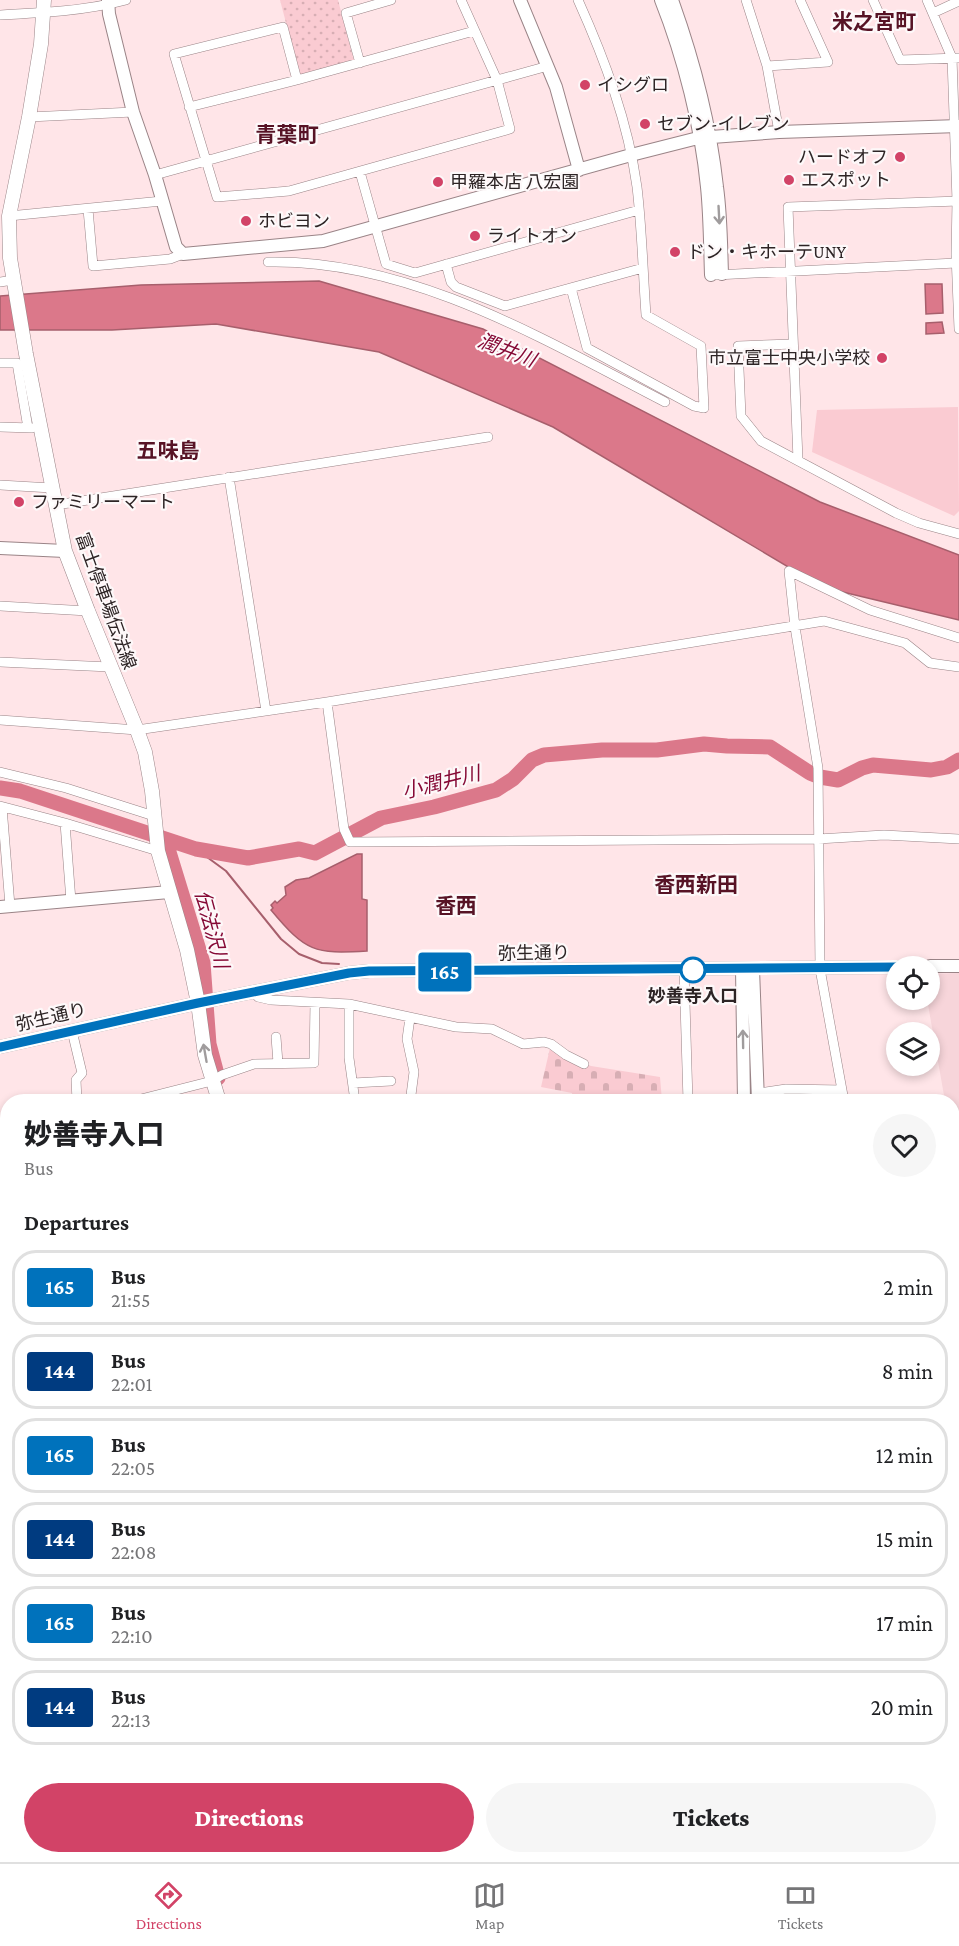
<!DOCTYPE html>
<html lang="en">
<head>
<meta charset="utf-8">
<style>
	:root { --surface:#fff; --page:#f6f6f6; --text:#202124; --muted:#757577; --line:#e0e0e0; --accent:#d24367 }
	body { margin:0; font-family:"Crimson Pro","Noto Sans JP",serif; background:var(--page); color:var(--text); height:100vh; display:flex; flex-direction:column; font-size:22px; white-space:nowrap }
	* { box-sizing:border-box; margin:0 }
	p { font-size:20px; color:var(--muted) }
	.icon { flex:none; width:33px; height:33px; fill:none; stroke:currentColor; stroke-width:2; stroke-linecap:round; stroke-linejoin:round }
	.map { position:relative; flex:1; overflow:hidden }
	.drawer { position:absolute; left:0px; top:1094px; width:960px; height:770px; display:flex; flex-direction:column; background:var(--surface); border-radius:24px 24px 0 0; box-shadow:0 3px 9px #0003 }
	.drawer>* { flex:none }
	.badge { padding:0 12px; border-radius:4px; font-size:21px; line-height:39px }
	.controls { position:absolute; left:886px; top:956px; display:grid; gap:12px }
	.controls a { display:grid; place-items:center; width:54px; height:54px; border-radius:50%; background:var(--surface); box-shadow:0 3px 9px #0003; font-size:30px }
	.map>.badge { position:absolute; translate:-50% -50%; box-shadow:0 0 0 3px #fff }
	h2 { padding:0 24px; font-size:22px; line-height:54px }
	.round { display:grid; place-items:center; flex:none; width:63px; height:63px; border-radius:32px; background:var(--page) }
	.head { display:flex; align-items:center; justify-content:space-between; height:102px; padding:0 24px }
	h1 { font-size:28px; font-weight:800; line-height:45px }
	.primary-button { display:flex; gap:12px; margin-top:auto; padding:12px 24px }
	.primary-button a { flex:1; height:69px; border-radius:36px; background:var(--accent); color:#fff; font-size:24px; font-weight:800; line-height:69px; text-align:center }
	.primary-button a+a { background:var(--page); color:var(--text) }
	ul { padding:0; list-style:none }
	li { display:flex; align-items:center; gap:18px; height:75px; margin:0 12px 9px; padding:0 12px; border:3px solid var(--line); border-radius:24px }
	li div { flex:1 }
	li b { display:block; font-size:22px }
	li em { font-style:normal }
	li .badge { min-width:66px; font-weight:700; text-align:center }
	.menu { display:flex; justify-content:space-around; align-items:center; height:84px; border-top:2px solid var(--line); background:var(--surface); font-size:16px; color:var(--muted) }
	.menu a { display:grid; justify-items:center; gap:3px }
	.menu .current { color:var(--accent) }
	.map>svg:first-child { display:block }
</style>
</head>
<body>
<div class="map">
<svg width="959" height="1862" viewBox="0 0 959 1862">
	<defs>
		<pattern id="cemetery-stones" width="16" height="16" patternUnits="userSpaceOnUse" patternTransform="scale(1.5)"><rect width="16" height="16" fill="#facbd2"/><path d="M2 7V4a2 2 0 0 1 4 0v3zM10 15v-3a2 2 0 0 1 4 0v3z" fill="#d7aeb4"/></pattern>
		<pattern id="park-dots" width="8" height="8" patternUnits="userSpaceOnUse" patternTransform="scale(1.5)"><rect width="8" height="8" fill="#facbd2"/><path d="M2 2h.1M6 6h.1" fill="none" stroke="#d7aeb4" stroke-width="1.8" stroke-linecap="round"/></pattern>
	</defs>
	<rect width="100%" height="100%" fill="#ffe5e8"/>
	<path fill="#f7d5da" d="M959,973V1402L953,1404L952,1170H954L952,1156V1101H945L927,999H930V974Z"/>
	<path fill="url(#cemetery-stones)" d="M550,1048L591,1066L660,1077L662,1101H573L572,1093L541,1087Z"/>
	<path fill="url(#park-dots)" d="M280,0H338L354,61L300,76Z"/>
	<path fill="#facbd2" d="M958,407L959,511L954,516L812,452L817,410Z
		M7,1419H8L7,1469L0,1443V1421Z"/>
	<path fill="#db788a" stroke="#a75f6c" stroke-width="1.5" d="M319,281L483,329L820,502L959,555V620L822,587L553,427L379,352L216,324L112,330H0V296L141,285Z
		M925,284H942L943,313L926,314Z
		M942,322L944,333L926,334V323Z
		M357,854H362V899L367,900V951C314,954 306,952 271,910L273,908L271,905L275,901L277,903L286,895L285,887L296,880L309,878Z"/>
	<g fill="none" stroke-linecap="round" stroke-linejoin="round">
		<path stroke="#a75f6c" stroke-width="2" d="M196,849L226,871L281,939L299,954L322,963L339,964"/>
		<path stroke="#db788a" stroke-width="15" d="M0,788L20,791L196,849L248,858L299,849L315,853L381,818L434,807L496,790L513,779L532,760L544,755L602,750H657L704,744L727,746L770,747L810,773L820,777L838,780L862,768L873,765L931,770L947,767L959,760
			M165,839L203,963L209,1044L218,1078
			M670,1856V1862"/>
		<defs>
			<path id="minor" d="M746,0L767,66L779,132
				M873,0L900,60L959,58
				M927,0L952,58L957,201L956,254L959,329
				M933,13L959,1
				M0,15C42,13 85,11 126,0
				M360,63L346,13L391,0
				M767,66L828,62L800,0
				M297,80L283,27L174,54L217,197L289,191L510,129L497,80L461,0
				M189,107L297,80L474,31
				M29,117L133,112
				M360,172L386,264L415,273L639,210
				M155,175L548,66
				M88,209L93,266L170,259L183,254
				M9,216L162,201
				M268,262C409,259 543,339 665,402
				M446,264L451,282L456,287L505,306L643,268
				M716,275L956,263
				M0,282L13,280
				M571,288L587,348L694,406L704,408L701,346L646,315C643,273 642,229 637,187C628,122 605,60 578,0
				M793,344L738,346L741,416L761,441L896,513L919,523L959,534
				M0,363H17L28,428
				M0,427L32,428
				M798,460L788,207L959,201
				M229,477L266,711
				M0,485L52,488
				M56,505L488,437
				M789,571L795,627L818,768L820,969L844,1101
				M789,571L870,610L959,638
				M0,606L88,611
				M0,662L110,667
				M327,702L344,829L350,842L818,839L884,835L959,839
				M0,720L137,730L327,702L824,621L905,643L930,663L959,667
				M0,772L66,788L154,816
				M0,806L65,823L158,851
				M2,807L10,906
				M65,823L71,901
				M684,970L688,1101
				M255,993L258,997L271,1000L349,1004L456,1027L492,1029L523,1044L544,1042L551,1044L566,1055L584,1064
				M349,1004V1058L355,1101
				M410,1018L407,1039L414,1072L411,1095
				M72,1031L82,1073L76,1080L77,1101
				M276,1037L278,1063
				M353,1083L391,1081
				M758,1093L786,1089L842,1090
				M133,1101L212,1081L222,1075L254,1064L314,1063L315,1003
				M340,1101L355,1100
				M522,1101H523
				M731,1101L744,1097
				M0,1177L8,1173
				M0,1210L8,1224
				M0,1261L8,1259
				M0,1382L8,1379
				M952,1404H959
				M952,1546L959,1547
				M0,1563L8,1561
				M0,1569L8,1588
				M0,1635L8,1643
				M952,1666L959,1665
				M0,1714L3,1719
				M161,1856L165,1862
				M304,1856L310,1862
				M455,1856V1862
				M556,1856L557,1862
				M677,1856L679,1862
				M693,1856L690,1860L694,1862
				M761,1856L771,1862"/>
			<path id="tertiary" d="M108,0L109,14L133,112L155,175L176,247L183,254L323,241L631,155L698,138L779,132L959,126
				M520,0L556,87L579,170
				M661,0C684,58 701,126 707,187C710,216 710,246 711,275
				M672,0C694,61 710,123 717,187C721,216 721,245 722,274
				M0,548L65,551
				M0,907L169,892
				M930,966H959
				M742,969L744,1101
				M753,969L758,1101
				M0,1047L198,1003L349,973L369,971L897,967
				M952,1170L959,1169
				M0,1498H8"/>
			<path id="secondary" d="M44,0L41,44L29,117L9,216L10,258L26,354L65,551L88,611L137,730L145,752L152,791L158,851L187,950L198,1003L205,1055L219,1101
				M630,1856L633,1862
				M818,1856V1862
				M830,1856L831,1862"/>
		</defs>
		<use href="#minor" stroke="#9a8487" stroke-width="10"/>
		<use href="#tertiary" stroke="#9a8487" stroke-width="14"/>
		<use href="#secondary" stroke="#9a8487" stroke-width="15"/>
		<use href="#minor" stroke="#fff" stroke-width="9"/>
		<use href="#tertiary" stroke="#fff" stroke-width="12"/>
		<use href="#secondary" stroke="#fff" stroke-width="14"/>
	</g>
	<defs><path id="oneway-shaft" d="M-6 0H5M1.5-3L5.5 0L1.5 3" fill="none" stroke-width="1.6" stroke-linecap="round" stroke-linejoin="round" transform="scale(1.5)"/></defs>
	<g stroke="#a09c9d">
		<use href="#oneway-shaft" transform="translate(719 215) rotate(87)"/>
		<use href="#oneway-shaft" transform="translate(743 1039) rotate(-91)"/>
		<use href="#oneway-shaft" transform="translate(205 1053) rotate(-100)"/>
	</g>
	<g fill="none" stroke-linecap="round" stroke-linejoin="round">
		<defs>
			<path id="line" d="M0,1047L198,1003L349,973L369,971L897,967"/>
		</defs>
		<use href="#line" stroke="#fff" stroke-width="14"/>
		<use href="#line" stroke="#0072bc" stroke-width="9"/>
	</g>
	<g fill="#d24367" stroke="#fdf8f9" stroke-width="2">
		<circle cx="585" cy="85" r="6"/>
		<circle cx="645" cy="124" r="6"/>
		<circle cx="900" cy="157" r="6"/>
		<circle cx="789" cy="180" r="6"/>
		<circle cx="438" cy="182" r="6"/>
		<circle cx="246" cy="221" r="6"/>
		<circle cx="475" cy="236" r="6"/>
		<circle cx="675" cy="252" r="6"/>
		<circle cx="882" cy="358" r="6"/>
		<circle cx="19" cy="502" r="6"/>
	</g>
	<circle fill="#fff" stroke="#0072bc" stroke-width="3" cx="693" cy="970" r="12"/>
	<g text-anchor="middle" stroke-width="4.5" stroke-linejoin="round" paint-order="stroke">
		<g font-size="18" fill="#2d2425" stroke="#fdf8f9" text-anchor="start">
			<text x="597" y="91">イシグロ</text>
			<text x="657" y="130">セブン-イレブン</text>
			<text x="888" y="163" text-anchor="end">ハードオフ</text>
			<text x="801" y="186">エスポット</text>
			<text x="450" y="188">甲羅本店 八宏園</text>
			<text x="258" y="227">ホビヨン</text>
			<text x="487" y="242">ライトオン</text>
			<text x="687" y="258">ドン・キホーテUNY</text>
			<text x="870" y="364" text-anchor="end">市立富士中央小学校</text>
			<text x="31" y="508">ファミリーマート</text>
		</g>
		<g font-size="18" fill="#2d2425" stroke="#fdf8f9">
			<text transform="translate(106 601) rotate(70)" y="6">富士停車場伝法線</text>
			<text transform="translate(534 953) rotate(-1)" y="6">弥生通り</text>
			<text transform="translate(51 1017) rotate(-13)" y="6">弥生通り</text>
		</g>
		<g font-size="18" font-weight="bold" fill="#2d2425" stroke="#fdf8f9">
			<text x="693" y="1002">妙善寺入口</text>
		</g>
		<g font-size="20" font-style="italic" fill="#860a36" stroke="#fdf8f9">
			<text transform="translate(507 350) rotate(21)" y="7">潤井川</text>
			<text transform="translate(441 782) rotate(-14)" y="7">小潤井川</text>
			<text transform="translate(212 929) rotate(75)" y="7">伝法沢川</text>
		</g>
		<g font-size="21" font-weight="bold" fill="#571325" stroke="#fdf8f9">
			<text x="874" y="29">米之宮町</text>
			<text x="287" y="142">青葉町</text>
			<text x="168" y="458">五味島</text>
			<text x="696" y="892">香西新田</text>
			<text x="456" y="913">香西</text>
		</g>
	</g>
</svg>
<div class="controls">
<a><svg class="icon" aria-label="locate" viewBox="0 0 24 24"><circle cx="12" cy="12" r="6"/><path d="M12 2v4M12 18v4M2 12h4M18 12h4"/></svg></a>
<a><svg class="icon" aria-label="layers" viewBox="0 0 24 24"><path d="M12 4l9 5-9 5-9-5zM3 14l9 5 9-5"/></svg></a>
</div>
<b class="badge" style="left:445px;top:972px;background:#0072bc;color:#fff">165</b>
<section class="drawer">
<div class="head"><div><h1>妙善寺入口</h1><p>Bus</p></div><a class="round"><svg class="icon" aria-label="heart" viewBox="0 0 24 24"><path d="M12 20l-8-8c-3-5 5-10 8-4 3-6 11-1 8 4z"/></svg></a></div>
<h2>Departures</h2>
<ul>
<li><span class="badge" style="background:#0072bc;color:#fff">165</span><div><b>Bus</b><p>21:55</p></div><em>2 min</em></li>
<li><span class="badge" style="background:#003b80;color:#fff">144</span><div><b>Bus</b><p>22:01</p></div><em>8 min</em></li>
<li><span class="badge" style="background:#0072bc;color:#fff">165</span><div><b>Bus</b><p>22:05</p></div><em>12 min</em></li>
<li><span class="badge" style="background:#003b80;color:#fff">144</span><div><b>Bus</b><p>22:08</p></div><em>15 min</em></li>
<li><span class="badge" style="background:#0072bc;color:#fff">165</span><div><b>Bus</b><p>22:10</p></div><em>17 min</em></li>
<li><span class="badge" style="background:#003b80;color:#fff">144</span><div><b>Bus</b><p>22:13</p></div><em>20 min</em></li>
</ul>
<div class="primary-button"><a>Directions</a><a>Tickets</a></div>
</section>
</div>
<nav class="menu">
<a class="current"><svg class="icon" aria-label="directions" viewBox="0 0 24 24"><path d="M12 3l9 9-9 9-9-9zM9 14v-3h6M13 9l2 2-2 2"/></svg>Directions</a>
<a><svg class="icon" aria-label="map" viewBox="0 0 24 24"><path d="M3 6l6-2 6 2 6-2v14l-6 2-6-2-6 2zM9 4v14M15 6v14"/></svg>Map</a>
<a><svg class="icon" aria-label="tickets" viewBox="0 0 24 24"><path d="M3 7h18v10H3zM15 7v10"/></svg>Tickets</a>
</nav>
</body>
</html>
